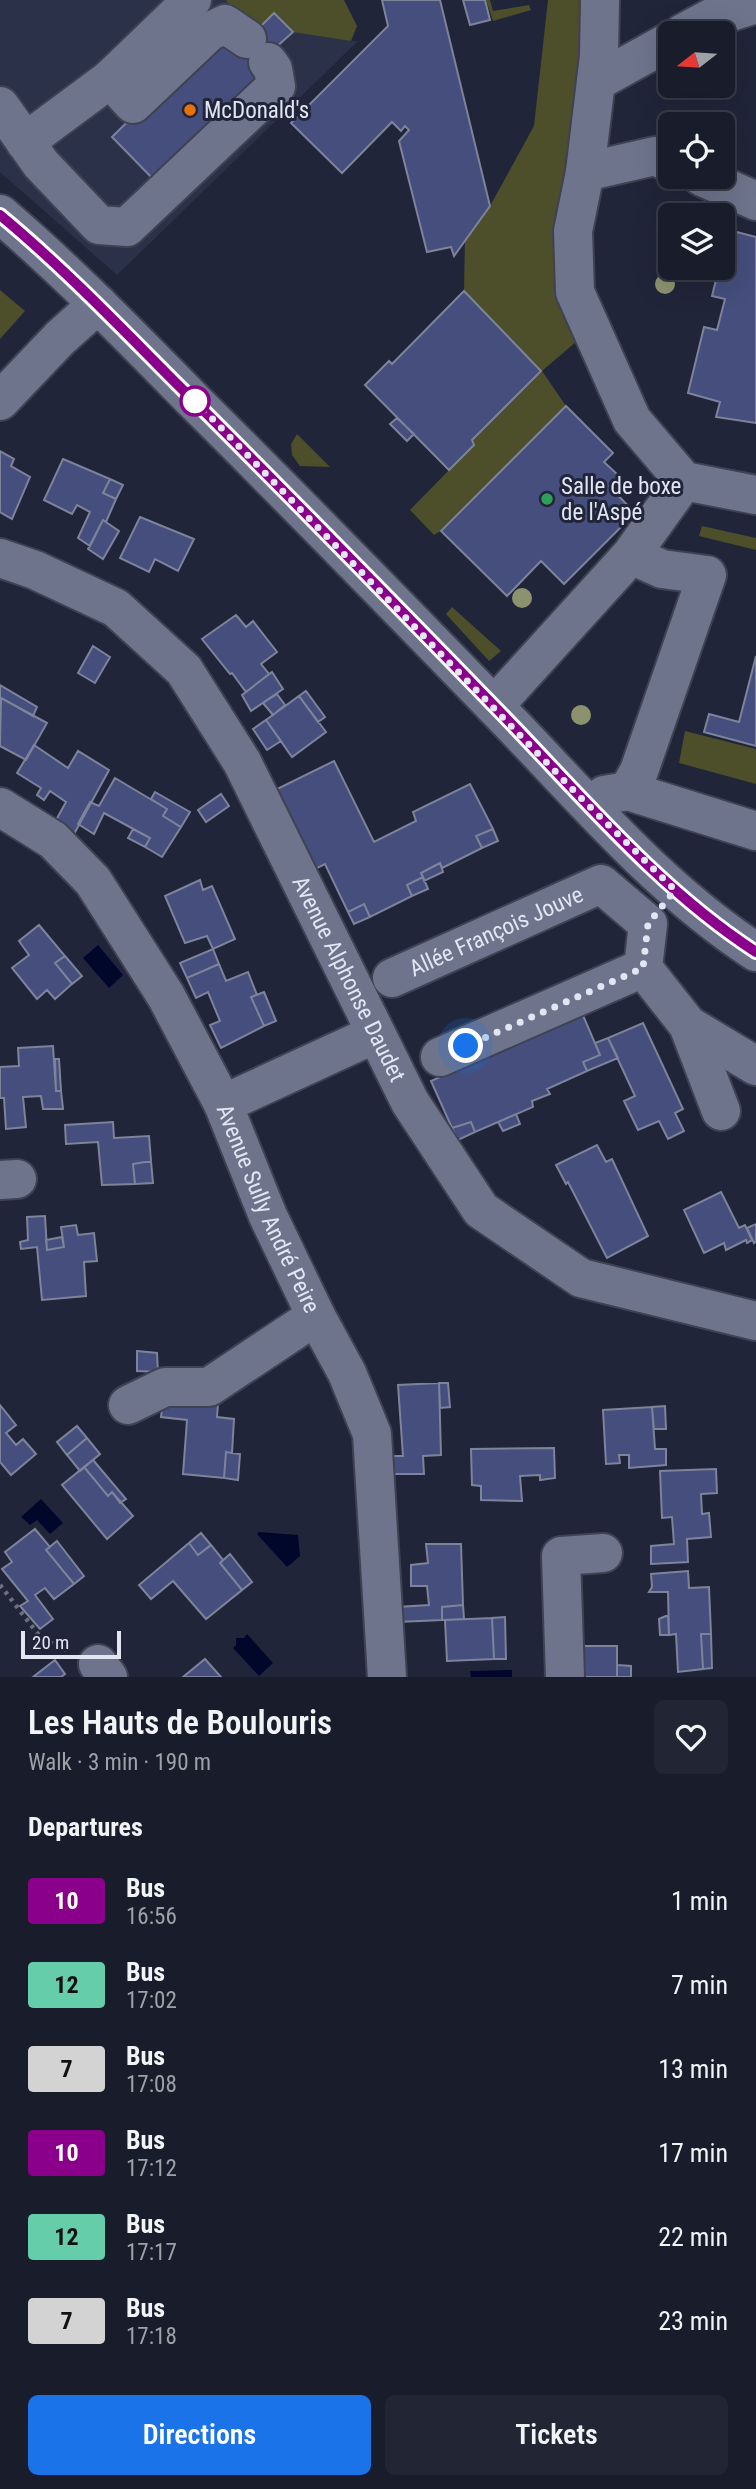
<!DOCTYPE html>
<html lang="en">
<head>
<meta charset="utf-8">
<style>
	:root { --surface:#191c2b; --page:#222533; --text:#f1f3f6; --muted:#9fa1a9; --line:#373a47; --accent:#1a73e8 }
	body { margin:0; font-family:"Roboto Condensed",sans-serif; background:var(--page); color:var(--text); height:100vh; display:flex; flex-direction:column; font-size:26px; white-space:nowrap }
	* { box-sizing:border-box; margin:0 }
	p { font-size:23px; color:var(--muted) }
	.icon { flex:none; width:38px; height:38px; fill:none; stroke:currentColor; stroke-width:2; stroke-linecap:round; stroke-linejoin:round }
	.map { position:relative; height:1677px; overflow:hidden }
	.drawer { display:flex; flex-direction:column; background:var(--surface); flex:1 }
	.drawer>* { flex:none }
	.badge { padding:0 14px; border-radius:5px; font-size:24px; line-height:46px }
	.needle { width:46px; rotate:253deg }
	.controls { position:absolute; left:658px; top:21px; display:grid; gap:14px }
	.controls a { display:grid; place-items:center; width:77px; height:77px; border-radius:10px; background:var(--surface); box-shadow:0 7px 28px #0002,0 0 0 2px var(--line); font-size:35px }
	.scale { position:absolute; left:21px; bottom:18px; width:100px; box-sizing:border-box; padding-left:7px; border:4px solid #e2e6f3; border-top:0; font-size:19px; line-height:24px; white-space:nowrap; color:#e2e6f3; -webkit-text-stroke:5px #212539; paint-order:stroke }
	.you { position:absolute; width:35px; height:35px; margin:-18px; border:5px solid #fff; border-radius:50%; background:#1a73e8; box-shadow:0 0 0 10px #1a73e833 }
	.map>.badge { position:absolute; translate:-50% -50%; box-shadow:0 0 0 4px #fff }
	h2 { padding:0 28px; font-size:26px; line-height:63px }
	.round { display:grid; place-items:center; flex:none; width:74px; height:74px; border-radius:10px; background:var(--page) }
	.headline { display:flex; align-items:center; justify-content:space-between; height:119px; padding:0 28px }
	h1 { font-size:33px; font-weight:600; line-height:52px }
	.cta { display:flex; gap:14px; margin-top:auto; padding:14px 28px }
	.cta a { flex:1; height:80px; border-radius:10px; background:var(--accent); color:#fff; font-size:28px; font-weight:600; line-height:80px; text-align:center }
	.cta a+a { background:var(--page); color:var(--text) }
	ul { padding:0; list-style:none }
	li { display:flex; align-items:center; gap:21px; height:84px; padding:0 28px }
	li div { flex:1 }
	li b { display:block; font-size:26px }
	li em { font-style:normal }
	li .badge { min-width:77px; font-weight:700; text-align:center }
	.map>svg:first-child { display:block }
</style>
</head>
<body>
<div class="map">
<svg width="756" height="1677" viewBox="0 0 756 1677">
	<rect width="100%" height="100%" fill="#212539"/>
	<path fill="#2b3149" d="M0,0H265L351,41H358L117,275L0,172Z"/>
	<path fill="#4c4f29" d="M226,0H344L357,26L351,41L293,32L252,35Z
		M486,0H490L493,11L529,5L531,10L493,21Z
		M548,0H590L577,341L542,371L566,406L442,530L434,535L410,510L449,470L472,440L541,371L464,291L465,240L490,206L534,126Z
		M0,290L25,311L0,339Z
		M297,434L330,467L300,466L292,455L291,444Z
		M702,526L756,538V550L699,536Z
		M452,607L501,651L489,661L446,614Z
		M685,731L756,749V784L679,763Z"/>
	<path fill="#00072b" d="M98,945L123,975L109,988L83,958Z
		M41,1499L63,1523L50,1534L37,1520L30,1525L21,1517Z
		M259,1532L298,1535L300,1556L287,1567L257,1534Z
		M247,1634L273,1663L259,1676L233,1648L236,1645V1638H244Z
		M512,1670V1677H471L470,1671Z"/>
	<path fill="#454e7c" stroke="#7d839b" stroke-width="2" d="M382,0H440L490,206L454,256L451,247L427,252L399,141L409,130L405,126L401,131L392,122L342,173L291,123L388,26Z
		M463,0H485L490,20L470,25Z
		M274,13L293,32L274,49L270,83L159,185L112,137L220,31H256Z
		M729,230L756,237V423L716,417L720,402L688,393L704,327L717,330L725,299L712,296L719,268H723V254Z
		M464,291L541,371L472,440L474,445L449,470L365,385L389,361L392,364Z
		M566,406L613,453L604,462L619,476L609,486L635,513L564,584L541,561L507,596L441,531Z
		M397,418L414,434L407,441L390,424Z
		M0,451L14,459L11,466L30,477L12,519L0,512Z
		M63,459L110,479L103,493L116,499L106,522L103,520L90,546L78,538L90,512L77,505L72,514L44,500Z
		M110,479L123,485L116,499L103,493Z
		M140,517L194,539L178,571L155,559L149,572L120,558Z
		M103,520L119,531L103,559L88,549Z
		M236,615L246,627L253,621L277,652L261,664L269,674L246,692L232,673L230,674L202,639Z
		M93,646L110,657L95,683L78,673Z
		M756,656V746L704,732L709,714L739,722Z
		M272,672L283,689L251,711L242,695Z
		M0,685L37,707L33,716L1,698L0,701Z
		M306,691L325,717L318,722L299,696Z
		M277,694L285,705L273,715L263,703Z
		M299,696L326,732L292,757L266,720Z
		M1,698L47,723L26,760L0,746Z
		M266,720L281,741L267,750L253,729Z
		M34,745L68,768L78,751L109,770L74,834L55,822L66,802L50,791L44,800L37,795L41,788L17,773Z
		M334,761L374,842L416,821L413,812L470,784L493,829L476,836L482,848L442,868L440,863L421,873L423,877L407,885L412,896L370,917L364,904L348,912L325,864L305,874L267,794Z
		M115,778L167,809L163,816L181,827L162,857L145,847L150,838L104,813L94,834L78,824L90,802L99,806Z
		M155,792L190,812L181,827L163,816L167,809L151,799Z
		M221,794L229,806L206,822L198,810Z
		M133,829L150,838L145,847L128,838Z
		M493,829L498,841L482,848L476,836Z
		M440,863L443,872L424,881L421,873Z
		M423,877L428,889L412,896L407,885Z
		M200,880L203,890L212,886L235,939L213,949L207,936L185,943L165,896Z
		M364,904L370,917L354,924L348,912Z
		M39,925L65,956L55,963L72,984L55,999L47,990L37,999L12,968L29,955L19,941Z
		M213,949L219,964L187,978L180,963Z
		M65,956L82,976L72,984L55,963Z
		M219,964L226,981L248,972L257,995L251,997L264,1026L221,1048L210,1025L220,1021L208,992L196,998L187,978Z
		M264,992L276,1021L264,1026L251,997Z
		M582,1013L600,1055L583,1062L587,1071L547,1089L550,1094L532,1101L533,1107L475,1132L471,1122L452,1128L431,1081Z
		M643,1023L683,1109L675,1113L684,1131L668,1139L659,1121L638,1130L624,1101L635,1096L608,1038Z
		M608,1038L618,1058L587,1071L583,1062L600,1055L595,1043Z
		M53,1046L56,1091H61L63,1109H43L41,1096L23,1097L26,1127L6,1129L4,1098H0V1067L19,1066L18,1048Z
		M55,1059H59L61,1091H56Z
		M516,1114L520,1124L503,1131L498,1122Z
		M113,1122L114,1138L149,1136L151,1161L133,1164L135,1184L102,1185L98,1142L66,1144L65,1125Z
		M471,1122L475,1132L458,1140L452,1128Z
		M597,1145L606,1162L612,1159L648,1236L607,1258L568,1182L566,1184L556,1165Z
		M151,1161L153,1183L135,1184L133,1164Z
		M721,1192L739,1228L745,1225L752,1240L747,1243L746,1240L726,1250L724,1243L704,1253L684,1210Z
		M45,1216L47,1250L64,1247L61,1227L76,1225L78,1235L94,1233L97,1261L84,1262L86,1296L42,1300L37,1247L21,1249L20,1242L28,1240L27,1217Z
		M756,1224V1241L754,1243L747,1228Z
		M62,1237L64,1247L47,1250L46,1240Z
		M137,1351L157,1353L158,1372L137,1371Z
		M439,1383L441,1455L423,1456L424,1474H390L388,1456H403L398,1385Z
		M439,1383H448L450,1407L440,1408Z
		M163,1401L218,1404L217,1417L234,1419L232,1453L226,1452L224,1478L183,1474L187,1420L161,1417Z
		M0,1405L16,1425L6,1433L16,1445L23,1439L36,1454L11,1475L0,1462Z
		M665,1406L666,1429H654L652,1407Z
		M652,1407L655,1449H666V1465L629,1468V1455H619L620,1463L606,1464L603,1410Z
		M77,1426L87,1438L67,1455L57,1442Z
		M87,1438L100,1454L80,1471L67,1455Z
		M554,1448L555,1478L540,1480V1475L520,1476L522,1501L481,1500V1486L472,1485L471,1449Z
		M226,1452L240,1454L238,1480L224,1478Z
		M93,1460L126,1499L120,1503L112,1492L108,1496L84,1467Z
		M84,1467L108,1496L112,1492L133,1516L107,1539L62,1485Z
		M716,1469L717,1493L701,1494L702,1514L709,1513L711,1537L687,1539L688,1562L651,1564V1546L674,1544L672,1517L662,1518L660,1471Z
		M35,1529L50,1547L46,1550L74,1584L54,1599L45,1588L35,1595L53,1619L40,1629L20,1606L28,1601L2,1569L12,1562L5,1552Z
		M201,1533L211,1545L198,1555L189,1543Z
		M57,1541L84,1576L74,1584L46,1550Z
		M189,1543L198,1555L211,1545L223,1560L220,1563L242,1590L206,1619L173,1581L151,1599L139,1585Z
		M426,1544H461L463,1605L442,1607V1620L398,1622L397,1607L429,1605L427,1586H411V1565L428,1563Z
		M230,1554L252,1582L242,1590L220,1563Z
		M688,1571L689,1588L709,1587L711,1634H701L703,1669L678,1672L676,1634L669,1635L668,1592H649L652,1587L651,1574Z
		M463,1605L464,1619L442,1620V1607Z
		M668,1615L669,1635H660L659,1619Z
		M505,1617L506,1659H494L492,1618Z
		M492,1618L494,1659L447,1661L445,1620Z
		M701,1634H711L712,1668L703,1669Z
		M579,1646H617V1677H579Z
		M205,1659L221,1677H183Z
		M55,1660L65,1674L61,1677H33Z
		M617,1665L631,1666V1677H617Z"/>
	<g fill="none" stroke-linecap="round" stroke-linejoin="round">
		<defs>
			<g id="minor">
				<path d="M600,0L599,56L585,172L573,231L575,292L632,420L684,481L756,495"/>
				<path d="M683,33L711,18L756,4"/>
				<path d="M110,79L133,104L209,32L225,24L247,39"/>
				<path d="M596,82L670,41"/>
				<path d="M0,106L41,164L99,225L127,227L276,86L273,69L268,62"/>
				<path d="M25,142L110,79L192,0"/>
				<path d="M585,172L655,156L670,163"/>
				<path d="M702,177L756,201"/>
				<path d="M0,214C69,273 132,338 195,402C297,503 397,606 497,709C579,793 657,888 756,952"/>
				<path d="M0,401L60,338L98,304"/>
				<path id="s1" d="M0,558L35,570L116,608L184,670L242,762L410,1102L481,1210L581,1278L756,1321"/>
				<path d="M494,706L631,555L684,481"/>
				<path d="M628,791L639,771L707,575L662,569L631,555"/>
				<path d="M604,795L628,791L756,831"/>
				<path id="s2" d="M0,807L53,840L93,881L166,996L223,1104L268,1216L316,1316L347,1373L372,1434L387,1677"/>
				<path d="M643,968L688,1025L756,1066"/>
				<path id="s3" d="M392,978L601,884L648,924L643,968L440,1057"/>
				<path d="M688,1025L721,1111"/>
				<path d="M223,1104L375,1034"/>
				<path d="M0,1180L17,1179"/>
				<path d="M128,1405L165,1387H209L316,1316"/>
				<path d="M98,1664L108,1677"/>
				<path d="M565,1677L561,1556L603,1553"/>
			</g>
		</defs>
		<use href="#minor" stroke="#3f4253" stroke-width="42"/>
		<path stroke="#6b6f80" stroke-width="4.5" stroke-dasharray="3.5 5" stroke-linecap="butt" d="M0,1585L41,1638L66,1650"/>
		<use href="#minor" stroke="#6e748c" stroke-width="38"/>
	</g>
	<g fill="#8c926d">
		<circle cx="665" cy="284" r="10"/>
		<circle cx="522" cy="598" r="10"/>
		<circle cx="581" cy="715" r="10"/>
	</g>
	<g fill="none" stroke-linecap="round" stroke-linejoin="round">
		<defs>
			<path id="line" d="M0,215C64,268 121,328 180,387C287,493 392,601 497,709C579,793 657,888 756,952"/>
		</defs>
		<use href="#line" stroke="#fff" stroke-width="16"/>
		<use href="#line" stroke="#8b008b" stroke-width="10"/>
		<path stroke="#e2e6f3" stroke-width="7" stroke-dasharray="0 12.6" d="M195,401L584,801L675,890L648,924L643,968L466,1046"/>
	</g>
	<circle fill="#e8710a" stroke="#212539" stroke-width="2.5" cx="190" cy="110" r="7"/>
	<circle fill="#fff" stroke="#8b008b" stroke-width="3.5" cx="195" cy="401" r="14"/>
	<circle fill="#2e9e5b" stroke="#212539" stroke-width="2.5" cx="547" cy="499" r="7"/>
	<g text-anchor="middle" stroke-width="6" stroke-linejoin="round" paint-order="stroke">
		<g font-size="23" fill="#e2e6f3" stroke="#212539" text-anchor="start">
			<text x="204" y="118">McDonald's</text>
			<text x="561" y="494">Salle de boxe<tspan x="561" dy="26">de l'Aspé</tspan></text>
		</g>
		<g font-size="23" fill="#e2e6f3" stroke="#212539">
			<text dy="8" stroke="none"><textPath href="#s3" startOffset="114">Allée François Jouve</textPath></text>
			<text dy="8" stroke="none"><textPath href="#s1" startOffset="569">Avenue Alphonse Daudet</textPath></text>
			<text dy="8" stroke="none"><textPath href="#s2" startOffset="492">Avenue Sully André Peire</textPath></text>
		</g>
	</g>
</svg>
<div class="controls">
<a><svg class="needle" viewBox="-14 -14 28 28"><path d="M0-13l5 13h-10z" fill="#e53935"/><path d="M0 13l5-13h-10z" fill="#9fa1a9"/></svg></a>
<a><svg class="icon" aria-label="locate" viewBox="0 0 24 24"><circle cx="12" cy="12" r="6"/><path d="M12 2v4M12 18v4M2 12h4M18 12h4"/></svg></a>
<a><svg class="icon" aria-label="layers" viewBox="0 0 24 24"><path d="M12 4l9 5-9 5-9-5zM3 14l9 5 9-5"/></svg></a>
</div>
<div class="scale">20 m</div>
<div class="you" style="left:466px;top:1046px"></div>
</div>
<section class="drawer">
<div class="headline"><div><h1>Les Hauts de Boulouris</h1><p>Walk · 3 min · 190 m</p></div><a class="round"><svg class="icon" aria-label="heart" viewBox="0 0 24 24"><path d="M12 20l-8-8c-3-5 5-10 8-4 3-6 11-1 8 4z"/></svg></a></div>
<h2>Departures</h2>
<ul>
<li><span class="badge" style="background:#8b008b;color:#fff">10</span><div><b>Bus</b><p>16:56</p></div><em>1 min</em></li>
<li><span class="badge" style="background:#66cdaa;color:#111">12</span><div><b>Bus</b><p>17:02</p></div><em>7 min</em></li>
<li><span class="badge" style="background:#d3d3d3;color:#111">7</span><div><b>Bus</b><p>17:08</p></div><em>13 min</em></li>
<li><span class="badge" style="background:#8b008b;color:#fff">10</span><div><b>Bus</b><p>17:12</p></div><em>17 min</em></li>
<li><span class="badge" style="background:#66cdaa;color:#111">12</span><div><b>Bus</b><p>17:17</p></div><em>22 min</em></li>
<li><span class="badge" style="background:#d3d3d3;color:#111">7</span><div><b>Bus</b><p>17:18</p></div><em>23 min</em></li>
</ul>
<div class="cta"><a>Directions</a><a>Tickets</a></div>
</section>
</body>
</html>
